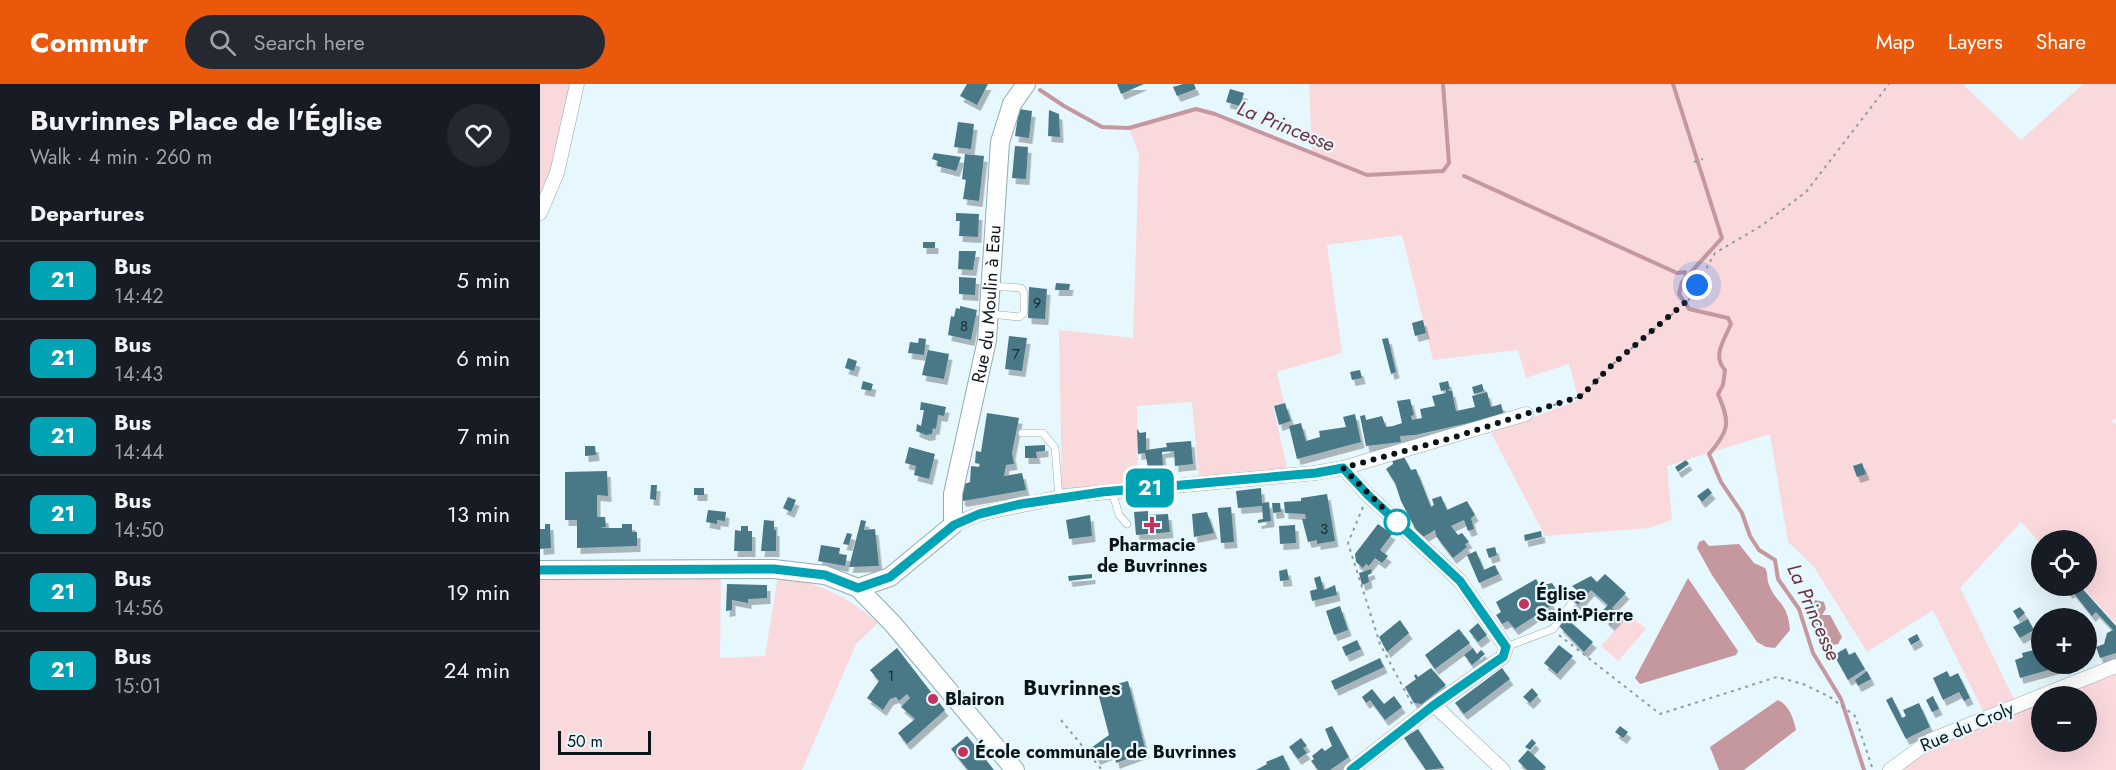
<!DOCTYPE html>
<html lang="en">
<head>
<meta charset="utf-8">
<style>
	:root { --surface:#171b24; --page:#242831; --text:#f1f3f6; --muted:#9ea1a6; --line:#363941; --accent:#ea580c }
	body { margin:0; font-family:Jost,sans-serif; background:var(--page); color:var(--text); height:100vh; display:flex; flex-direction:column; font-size:22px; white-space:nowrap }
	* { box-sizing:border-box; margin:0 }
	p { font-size:20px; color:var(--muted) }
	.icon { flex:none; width:33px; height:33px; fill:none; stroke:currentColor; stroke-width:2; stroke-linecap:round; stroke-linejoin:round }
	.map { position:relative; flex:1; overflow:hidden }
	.details { display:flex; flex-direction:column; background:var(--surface); width:540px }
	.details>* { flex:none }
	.badge { padding:0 12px; border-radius:9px; font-size:21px; line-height:39px }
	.controls { position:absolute; left:1491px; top:446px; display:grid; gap:12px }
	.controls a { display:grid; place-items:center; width:66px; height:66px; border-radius:50%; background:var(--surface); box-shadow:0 6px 24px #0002; font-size:30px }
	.scale { position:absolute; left:18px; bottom:15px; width:93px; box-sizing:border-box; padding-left:6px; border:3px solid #0b1519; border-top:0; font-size:16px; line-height:21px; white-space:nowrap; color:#0b1519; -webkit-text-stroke:4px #e6f7fd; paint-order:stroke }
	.you { position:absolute; width:30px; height:30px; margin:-15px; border:4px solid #fff; border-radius:50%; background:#1a73e8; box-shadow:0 0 0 9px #1a73e833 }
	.map>.badge { position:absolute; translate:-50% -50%; box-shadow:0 0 0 3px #fff }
	h2 { padding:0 30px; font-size:22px; line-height:54px }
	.round { display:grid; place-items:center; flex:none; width:63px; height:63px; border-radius:32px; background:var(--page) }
	.overview { display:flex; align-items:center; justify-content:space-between; height:102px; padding:0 30px }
	h1 { font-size:28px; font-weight:700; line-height:45px }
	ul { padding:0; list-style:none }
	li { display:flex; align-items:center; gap:18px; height:78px; padding:0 30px; border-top:2px solid var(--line) }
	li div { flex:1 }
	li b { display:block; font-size:22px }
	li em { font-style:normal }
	li .badge { min-width:66px; font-weight:700; text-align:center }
	header { display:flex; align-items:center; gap:36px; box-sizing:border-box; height:84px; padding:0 30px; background:var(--accent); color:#fff }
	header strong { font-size:28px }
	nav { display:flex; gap:33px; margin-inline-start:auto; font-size:21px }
	.search { width:420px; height:54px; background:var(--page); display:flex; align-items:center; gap:15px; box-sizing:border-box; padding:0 21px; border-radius:33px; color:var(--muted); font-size:22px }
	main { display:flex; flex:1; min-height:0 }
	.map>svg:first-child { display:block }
</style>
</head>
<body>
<header>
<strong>Commutr</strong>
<div class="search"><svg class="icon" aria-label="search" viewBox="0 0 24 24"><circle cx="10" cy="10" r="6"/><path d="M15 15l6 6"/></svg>Search here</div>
<nav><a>Map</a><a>Layers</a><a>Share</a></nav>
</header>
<main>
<section class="details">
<div class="overview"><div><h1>Buvrinnes Place de l'Église</h1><p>Walk · 4 min · 260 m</p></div><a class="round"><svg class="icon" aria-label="heart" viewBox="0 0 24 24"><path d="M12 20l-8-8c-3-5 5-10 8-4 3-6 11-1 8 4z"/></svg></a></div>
<h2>Departures</h2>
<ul>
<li><span class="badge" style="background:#00a3b4;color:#fff">21</span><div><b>Bus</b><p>14:42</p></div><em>5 min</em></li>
<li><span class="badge" style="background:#00a3b4;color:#fff">21</span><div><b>Bus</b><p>14:43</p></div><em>6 min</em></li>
<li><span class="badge" style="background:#00a3b4;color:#fff">21</span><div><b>Bus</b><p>14:44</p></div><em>7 min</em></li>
<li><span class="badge" style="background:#00a3b4;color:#fff">21</span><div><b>Bus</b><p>14:50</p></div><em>13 min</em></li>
<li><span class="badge" style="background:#00a3b4;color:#fff">21</span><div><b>Bus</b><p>14:56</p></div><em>19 min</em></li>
<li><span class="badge" style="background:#00a3b4;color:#fff">21</span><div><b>Bus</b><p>15:01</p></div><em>24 min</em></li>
</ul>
</section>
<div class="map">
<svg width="1576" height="686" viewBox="0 0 1576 686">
	<defs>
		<filter id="shadow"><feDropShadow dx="3.5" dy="6" stdDeviation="0" flood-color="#0004"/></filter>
	</defs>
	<rect width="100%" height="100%" fill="#e6f7fd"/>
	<path fill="#fad9dd" d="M0,0H34L23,52L0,122Z
		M769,0H1423L1481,56L1543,0H1576V334L1572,337L1576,341V540L1540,501H1546V456H1502L1501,460L1481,438L1420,504L1475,617L1444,629L1393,526L1327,568L1274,483L1248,458L1230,350L1127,382L1132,436L1109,444L1005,452L951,349L1039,316L1029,280L986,294L978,266L893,276L862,151L787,161L802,269L737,288L744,319L733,322L748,387L659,395L652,318L597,322L598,399L522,407L519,246L593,254L599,70L589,44L656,25L675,30L772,69Z
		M181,490L180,574L225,572L238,492C278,498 307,512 338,539L316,560L262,686H0V493Z
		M1089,530L1106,545L1078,577L1061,562Z
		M1576,587V686H1356L1389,662L1501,617L1502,657H1546V612H1514Z"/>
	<path fill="#c5979e" d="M1164,456L1169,462L1199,460L1214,479L1225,484C1228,489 1227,493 1228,498C1235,520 1248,517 1250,546L1235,564L1226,563L1217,558L1172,491L1157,464L1159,458Z
		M1148,494L1198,567L1196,571L1100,600L1095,594Z
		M1275,516L1284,518L1286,525L1282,531H1290L1302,553L1298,560L1288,562L1274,540L1279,531L1272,530L1270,522Z
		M1238,616C1250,622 1253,634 1256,646L1204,686H1179L1170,663Z"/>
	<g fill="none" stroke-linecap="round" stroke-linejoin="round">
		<path stroke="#c5979e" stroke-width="4" d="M1133,0L1182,154L1142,198L1139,210L1149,225L1188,234L1191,240C1184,256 1172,272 1185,286L1183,301L1178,310C1190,338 1190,346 1169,370L1181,398L1202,429L1210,452L1219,466L1235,476L1238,495L1259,525L1273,569L1301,615L1324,686
			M500,6L524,22L562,43L589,44L656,25L675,30L827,91L903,87L909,79L903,0
			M924,92L1137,189L1145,188L1146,193"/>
	</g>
	<path fill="#497887" filter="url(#shadow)" d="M427,0H448L437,21L420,12Z
		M577,0H604L581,10Z
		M643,0H654L656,5L637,12L633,3Z
		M690,5L704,9L700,22L686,18Z
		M479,25L492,27L489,54L475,52Z
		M509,26L519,30L520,53L508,52Z
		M418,38L434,40L431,65L414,63Z
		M475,62L488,63L486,95L472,94Z
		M394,69L421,73L416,87L397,82L398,77L392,75Z
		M425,70L444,72L439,117L423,115L426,96L422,95Z
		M416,129L439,130L438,153L419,152L420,137H416Z
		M383,158H395V164H383Z
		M419,167H436L433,186L418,185Z
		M419,193L436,194L435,211L419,210Z
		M516,199L530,200L529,206H515Z
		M489,203L507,205L505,235L488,234Z
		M420,222L437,226L431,256L408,251L411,232L414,233L416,224L420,225Z
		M883,236L886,249L875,252L872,239Z
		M469,252L487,254L482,287L465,285Z
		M379,254L386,255L384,271L368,269L370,258L378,259Z
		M848,254L856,288L851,290L842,255Z
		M388,266L409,270L404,295L382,291Z
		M308,274L317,277L314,287L305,284Z
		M820,286L822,294L812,296L810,288Z
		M323,297L333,300L331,307L321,305Z
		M908,297L910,305L907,306L912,307L916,327L935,323L932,312L947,308L951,323L961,320L965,335L933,345V338L875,351L860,352L861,358L826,362L820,332L825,331L826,336L842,332L846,343L853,342L862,339L857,317L870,315L874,331L871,332L872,336L882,334L880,325L895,322L892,312L906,309V306L901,307L899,299Z
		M942,300L944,307L934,310L932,303Z
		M381,318L406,323L404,332L398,331L396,345L393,344L392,350L386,351L376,347L377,340L381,342L384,326H380Z
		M745,319L751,337L739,341L734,322Z
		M447,329L479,334L472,369L474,380L466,381L464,392L482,389L486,406L423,417L421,414L424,400L430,398L431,382L439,383L440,380L435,379L436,367L441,368Z
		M815,330L821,358L757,375L749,342L761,339L766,357L780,353L779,347L806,343L803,333Z
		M597,345L600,349L606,348V366L627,363L626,359L651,357L653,380L635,382L634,367L622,368L623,382L608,383L605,369L598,370Z
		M505,361V367L496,368L497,374H485V362Z
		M45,362H55L56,371L45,372Z
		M369,363L395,370L389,395L374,391L376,382L365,379Z
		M863,371L871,386L876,385L891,423L894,421L892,415L901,412L907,426L927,417L935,431L931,434L934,445L928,447L924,436L911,442L918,451L922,449L929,458L925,460L927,463L913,474L896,452L895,446L883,453L879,452L861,417L855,399L846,385L853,380L852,375Z
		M1146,376L1149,380L1138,388L1135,383Z
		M1322,379L1326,390L1317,393L1313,382Z
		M67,387L68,412L57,411V433H65L66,443L59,444H82V440H92V448H97V462L37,464V436H25V388Z
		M111,401H117L116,416L110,415Z
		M154,404H164V411H154Z
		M721,404L722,419L729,418L731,437L718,439V436L723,435L722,422L698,424L696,407Z
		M1168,404L1172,409L1162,418L1157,412Z
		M787,410L795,457L777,460V456L768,458L762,435H766L765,430L745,429L744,418L761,417V414Z
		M248,413L256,416L251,428L243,424Z
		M732,419H740L741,428L733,429Z
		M691,423L694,458L681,459L678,424Z
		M168,426L186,428L185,437L177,436V440L166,438Z
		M608,427V431L628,430L630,448L596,451L594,428Z
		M667,428L674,449L654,453L652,430Z
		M550,431L552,452L529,455L526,436Z
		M224,436L234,437V446H236V467H221Z
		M321,436L326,437L324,446L335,445L339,482L309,483Z
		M5,440H10L11,464L0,465V445H5Z
		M838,440L852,450L840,466L848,472L842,479L835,474L829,482L826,480L823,484L816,478L815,470Z
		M755,441L756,459L740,460L739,442Z
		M201,442H208V447H212V467H194L195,446L201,447Z
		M1001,447L1002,453L985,457L984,451Z
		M307,449L312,450L309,461L303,460Z
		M281,461L300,464L299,470L307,471L305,482L278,477Z
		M955,463L957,471L949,474L946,465Z
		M936,467L944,486L955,481L959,490L939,499L927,471Z
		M747,485L749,496L740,497L739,487Z
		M831,485L832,489L828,491L829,498L822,501L819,489Z
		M552,490V494L529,497L528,492Z
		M1065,490L1086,509L1072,524L1081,530L1071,541L1064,534L1067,531L1063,526L1068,521L1051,506L1038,521L1032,516L1039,508L1032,502L1051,492L1057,498Z
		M780,492L784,506L795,501L797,511L772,517L770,507L777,505L774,494Z
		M996,495L1000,502L1012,499L1016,505L1009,514L1012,521L975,545L968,537L962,540L956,531L961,528L956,518Z
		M187,500L227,501V514L208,515V519L192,516V526L186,527Z
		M1524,501L1540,502L1576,542V569L1560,574L1556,563L1564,560L1567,549L1573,546L1556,528L1552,532L1532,507L1529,509Z
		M800,522L808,546L794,551L786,527Z
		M1480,523L1485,529L1478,535L1473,527Z
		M1026,534L1053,558L1044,568L1019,542Z
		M1488,535L1494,546L1480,554L1473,543Z
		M860,536L869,549L847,568L839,553Z
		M938,539L947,551L938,558L929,547Z
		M919,545L930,559L895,585L885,571Z
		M1377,550L1380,556L1371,561L1368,555Z
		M817,556L821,565L806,572L802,563Z
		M1019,561L1033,572L1017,590L1004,579Z
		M357,564L405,626L367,660L358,649L375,635L361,623L370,614L367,610L359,617L356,613L350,615L343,626L327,614L339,597L330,586Z
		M933,564L937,570L941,566L945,570L932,581L924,571Z
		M1306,564L1309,571L1315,568L1325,585L1308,596L1294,571Z
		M1502,564V579H1529V583L1524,585L1523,582L1480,594L1475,576L1483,573L1482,569Z
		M840,574L844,583L795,606L791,597Z
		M891,584L906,601L882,620L874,619L865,603L876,595L874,592L876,590L878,593Z
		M962,584L970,595L924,630L915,619Z
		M1327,587L1331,595L1318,602L1315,596Z
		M1407,587L1410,593L1418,589L1430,614L1424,617L1419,608L1403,616L1393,594Z
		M588,597L606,668L576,679L574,668L557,675L551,664L569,651L557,605Z
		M992,604L998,611L990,619L983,613Z
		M832,605L844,620L854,612L862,623L845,636L830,616L826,619L822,613Z
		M1393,612L1399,625L1392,628L1386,616Z
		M1352,613L1362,634L1366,632L1363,626L1379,619L1390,643L1366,655L1346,616Z
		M792,642L809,673L790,686H778L771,677L774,675L772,672L782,664L785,667L792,662L785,645Z
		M1080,642L1088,648L1083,654L1075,648Z
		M878,645L904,684L886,686L864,654Z
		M427,652L432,658L454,686H428L411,665Z
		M761,654L767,662L763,664L767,669L758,675L749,663Z
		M992,655L996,659L990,666L985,663Z
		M988,666L1006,683L1003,686H987L978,677Z
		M743,671L750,686H716L727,680L726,678Z"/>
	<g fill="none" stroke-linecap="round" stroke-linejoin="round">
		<defs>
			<path id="lane" d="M451,202L481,204L484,209V229L479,233L451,230
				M482,349H503L515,364L519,413
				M572,407L579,431L587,440
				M966,563L1013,545L1031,520"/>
			<path id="street" d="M0,129L17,89L37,0
				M803,384L828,411L920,497L966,563L963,573L954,579L894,621L811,686
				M413,441L439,430L525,412L775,389L803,384L986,330
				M894,621L963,686
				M1350,686L1391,656L1576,582"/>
			<g id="secondary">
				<path d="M0,486L234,485L285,491L318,504L353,540L475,686"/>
				<path id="s1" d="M318,504L350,493L413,441V410L447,256L460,58L472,20L486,0"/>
			</g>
		</defs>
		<use href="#lane" stroke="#90acb5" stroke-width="8"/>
		<use href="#street" stroke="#90acb5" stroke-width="15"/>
		<use href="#secondary" stroke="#90acb5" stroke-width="20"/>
		<path stroke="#8f9da3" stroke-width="2" stroke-dasharray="3 4.5" stroke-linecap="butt" d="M1154,78L1163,75
			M999,326L1041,312L1073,280L1148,217L1175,169L1221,142L1266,108L1349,0
			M823,423L808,459L840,560L872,620
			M1019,551L1120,630L1237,593L1263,600L1290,613L1315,632L1333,686
			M521,636L562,686"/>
		<use href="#lane" stroke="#fff" stroke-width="7"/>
		<use href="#street" stroke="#fff" stroke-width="14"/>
		<use href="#secondary" stroke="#fff" stroke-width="18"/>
	</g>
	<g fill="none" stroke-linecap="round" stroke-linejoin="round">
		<defs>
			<path id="line" d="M0,486L234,485L285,491L318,504L350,493L414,441L439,430L481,420L562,408L776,389L803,384L828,411L920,497L966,563L963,573L954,579L894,621L811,686"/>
		</defs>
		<use href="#line" stroke="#fff" stroke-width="14"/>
		<use href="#line" stroke="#00a3b4" stroke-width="9"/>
		<path stroke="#0b1519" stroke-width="6" stroke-dasharray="0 10.8" d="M857,438L803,384L915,353L1041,312L1073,280L1148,216L1157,201"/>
	</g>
	<circle fill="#fff" stroke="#00a3b4" stroke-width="3" cx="857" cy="438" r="12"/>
	<g fill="#c3345c" stroke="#e6f7fd" stroke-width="2">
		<path d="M609 432h6v6h6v6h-6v6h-6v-6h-6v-6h6z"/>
		<circle cx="984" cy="520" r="6"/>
		<circle cx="393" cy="615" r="6"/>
		<circle cx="423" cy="668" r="6"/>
	</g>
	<g text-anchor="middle" stroke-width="4.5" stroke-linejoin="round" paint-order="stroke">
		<g font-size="15" fill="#1a2e34">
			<text x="497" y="224">9</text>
			<text x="424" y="247">8</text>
			<text x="476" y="275">7</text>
			<text x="784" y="450">3</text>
			<text x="351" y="597">1</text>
		</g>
		<g font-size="18" fill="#0b1519" stroke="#e6f7fd">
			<text dy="6" stroke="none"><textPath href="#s1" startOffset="340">Rue du Moulin à Eau</textPath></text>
			<text transform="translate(1427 643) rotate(-23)" y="6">Rue du Croly</text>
		</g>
		<g font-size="18" font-weight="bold" fill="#0b1519" stroke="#e6f7fd" text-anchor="start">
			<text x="612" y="467" text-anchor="middle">Pharmacie<tspan x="612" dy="21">de Buvrinnes</tspan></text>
			<text x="996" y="516">Église<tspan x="996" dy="21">Saint-Pierre</tspan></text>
			<text x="405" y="621">Blairon</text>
			<text x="435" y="674">École communale de Buvrinnes</text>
		</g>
		<g font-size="20" font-style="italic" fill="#6e313e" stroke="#e6f7fd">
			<text transform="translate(746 42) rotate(22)" y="7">La Princesse</text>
			<text transform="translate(1274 528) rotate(66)" y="7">La Princesse</text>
		</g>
		<g font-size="21" font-weight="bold" fill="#0b1519" stroke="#e6f7fd">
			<text x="532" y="611">Buvrinnes</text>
		</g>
	</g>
</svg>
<div class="controls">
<a><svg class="icon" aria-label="locate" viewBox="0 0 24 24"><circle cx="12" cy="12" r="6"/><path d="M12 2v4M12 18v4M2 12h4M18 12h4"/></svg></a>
<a>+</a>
<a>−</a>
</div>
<div class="scale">50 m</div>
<div class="you" style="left:1157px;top:201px"></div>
<b class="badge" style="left:610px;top:404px;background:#00a3b4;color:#fff">21</b>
</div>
</main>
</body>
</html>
